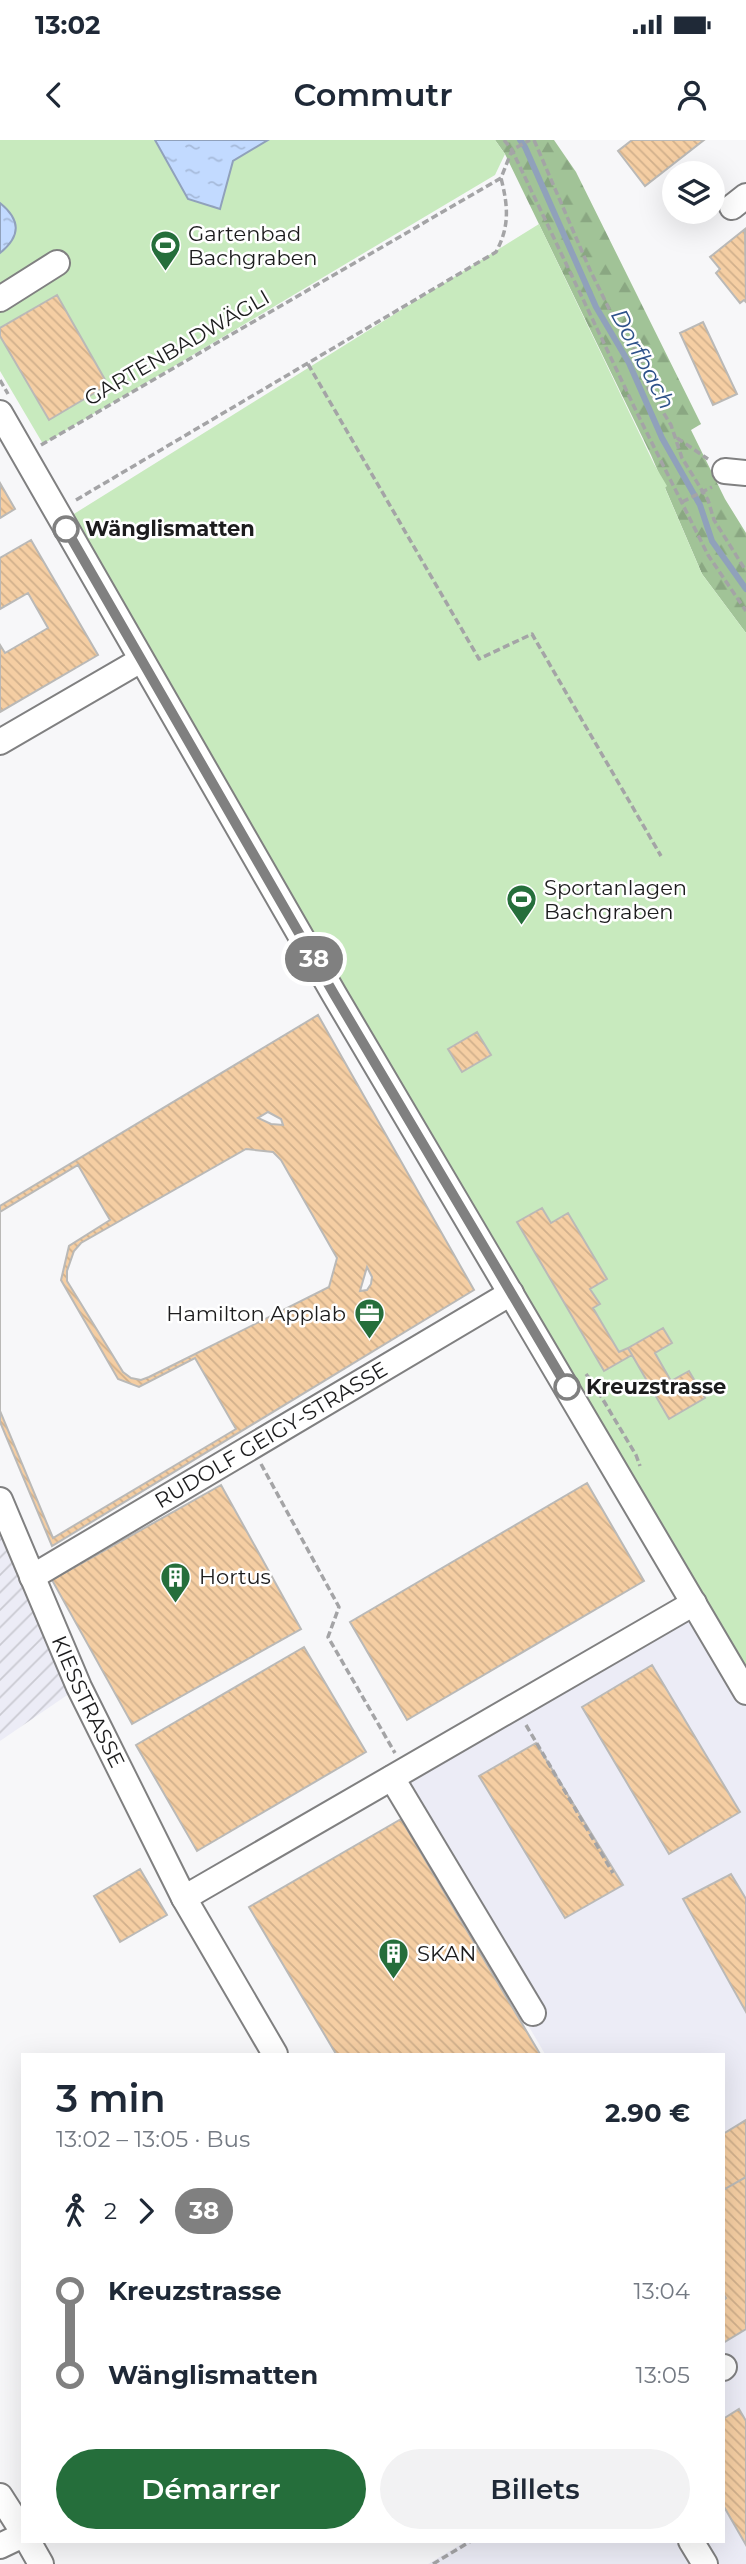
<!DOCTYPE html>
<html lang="fr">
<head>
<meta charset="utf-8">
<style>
	:root { --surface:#fff; --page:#f2f2f3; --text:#1f2937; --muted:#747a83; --accent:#256e3b }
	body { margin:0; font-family:Montserrat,sans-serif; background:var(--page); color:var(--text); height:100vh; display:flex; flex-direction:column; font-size:26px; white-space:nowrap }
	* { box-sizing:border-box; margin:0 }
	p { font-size:23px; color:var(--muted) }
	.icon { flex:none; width:38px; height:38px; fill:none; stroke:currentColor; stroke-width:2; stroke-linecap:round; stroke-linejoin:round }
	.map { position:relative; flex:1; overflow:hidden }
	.details { position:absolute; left:21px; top:1913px; width:704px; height:490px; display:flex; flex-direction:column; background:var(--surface); border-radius:0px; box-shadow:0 7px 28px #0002 }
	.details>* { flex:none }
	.badge { padding:0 14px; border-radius:23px; font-size:24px; line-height:46px }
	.tools { position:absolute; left:662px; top:21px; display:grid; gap:14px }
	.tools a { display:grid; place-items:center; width:63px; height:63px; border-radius:50%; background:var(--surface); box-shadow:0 7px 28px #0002; font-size:35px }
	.map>.badge { position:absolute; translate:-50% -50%; box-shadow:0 0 0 4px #fff }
	.legs { display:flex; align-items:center; gap:10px; height:77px; padding:0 35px; font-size:23px }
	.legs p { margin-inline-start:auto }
	.overview { display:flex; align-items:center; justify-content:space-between; height:119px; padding:0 35px }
	h1 { font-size:38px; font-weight:600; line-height:52px }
	.primary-button { display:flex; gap:14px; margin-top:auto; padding:14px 35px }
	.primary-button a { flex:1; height:80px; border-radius:42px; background:var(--accent); color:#fff; font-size:28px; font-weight:600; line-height:80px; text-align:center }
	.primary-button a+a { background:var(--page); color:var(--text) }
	ul { padding:0 35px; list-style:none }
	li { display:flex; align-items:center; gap:24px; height:84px; font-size:26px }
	li i { display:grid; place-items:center; width:10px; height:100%; margin:0 9px; background:currentColor }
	li i::after { content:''; width:18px; height:18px; margin:-9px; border:5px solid; border-radius:50%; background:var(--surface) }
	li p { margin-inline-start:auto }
	li:first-child i { background:linear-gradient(#0000 50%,currentColor 0) }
	li:last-child i { background:linear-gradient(currentColor 50%,#0000 0) }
	.status { display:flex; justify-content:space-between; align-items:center; height:49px; padding:0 35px; background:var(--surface); direction:ltr }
	.status svg { height:19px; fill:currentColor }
	header { display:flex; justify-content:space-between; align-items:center; height:91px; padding:0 35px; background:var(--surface); font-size:32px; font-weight:600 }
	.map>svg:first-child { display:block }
</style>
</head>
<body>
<div class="status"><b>13:02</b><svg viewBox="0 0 49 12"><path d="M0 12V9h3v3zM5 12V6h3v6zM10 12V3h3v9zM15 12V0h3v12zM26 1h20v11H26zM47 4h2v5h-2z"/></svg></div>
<header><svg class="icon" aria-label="back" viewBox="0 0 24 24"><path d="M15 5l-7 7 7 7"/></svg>Commutr<svg class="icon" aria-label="person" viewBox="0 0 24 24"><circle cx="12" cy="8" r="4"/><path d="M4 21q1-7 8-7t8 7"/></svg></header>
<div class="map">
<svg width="746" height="2424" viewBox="0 0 746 2424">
	<defs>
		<pattern id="industrial-furrows" width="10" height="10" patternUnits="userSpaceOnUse" patternTransform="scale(1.75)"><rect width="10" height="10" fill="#ececf6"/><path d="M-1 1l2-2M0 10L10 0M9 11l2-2" fill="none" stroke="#cacad2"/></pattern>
		<pattern id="forest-firs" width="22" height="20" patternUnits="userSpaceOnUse" patternTransform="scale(1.75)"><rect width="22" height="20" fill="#a1c397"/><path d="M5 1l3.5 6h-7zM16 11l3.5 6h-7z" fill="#8aa782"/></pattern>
		<pattern id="water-ripples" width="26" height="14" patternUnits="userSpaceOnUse" patternTransform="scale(1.75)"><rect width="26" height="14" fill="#c2daff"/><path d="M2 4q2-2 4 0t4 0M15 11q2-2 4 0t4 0" fill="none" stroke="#a6bada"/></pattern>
		<pattern id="building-back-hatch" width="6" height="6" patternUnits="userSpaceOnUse" patternTransform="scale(1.75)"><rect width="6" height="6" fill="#f5cea3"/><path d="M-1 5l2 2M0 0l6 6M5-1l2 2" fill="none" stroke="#d1b08c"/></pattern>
	</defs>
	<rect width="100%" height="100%" fill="#f7f7f9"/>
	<path fill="#ececf6" d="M694,1463L746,1552V2424H428L466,2401H723V1914H545L385,1642Z"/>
	<path fill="url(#industrial-furrows)" d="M0,1360L79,1547L0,1601Z"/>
	<path fill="url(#forest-firs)" d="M495,0H554L576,32L701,284L691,290L725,359L746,393V493L702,434L651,315L505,14Z"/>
	<path fill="#c8eabe" d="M0,0H495L505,14L495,35L43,304L0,231Z
		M539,84L654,324L667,346L665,348L702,434L746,493V1552L61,382Z"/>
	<path fill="url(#water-ripples)" stroke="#90a1bb" stroke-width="2" d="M155,0H268L233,21L220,69L188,59Z
		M0,63C21,80 21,96 0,113Z"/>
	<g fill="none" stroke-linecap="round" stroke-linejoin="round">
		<path stroke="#90a1bb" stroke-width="6" d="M520,0L525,7L596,167L629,223L662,298L700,365L712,401L746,449"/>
	</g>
	<path fill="url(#building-back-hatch)" stroke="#bab9b7" stroke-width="2" fill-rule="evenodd" d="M632,0H704L645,46L618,11Z
		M745,89L746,162L744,160L740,163L716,133L720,129L710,117Z
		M57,155L108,245L49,280L0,196V188Z
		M703,182L737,254L713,265L680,193Z
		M0,343L15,369L0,378Z
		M31,400L98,515L0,572V505L5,513L48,488L28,453L0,469V418Z
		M318,875L474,1150L52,1406L0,1282V1066ZM268,972L281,979L283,985L271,984L258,978ZM246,1009L273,1012L281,1020L337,1118L329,1147L149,1237L141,1240L131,1238L123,1232L67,1141V1131L74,1111L81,1103ZM367,1127L372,1137L371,1144L367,1150L360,1151Z
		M477,892L491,915L462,932L448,909Z
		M78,1025L110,1080L69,1106L61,1140L118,1239L139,1247L195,1218L236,1289L53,1398L0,1271V1072Z
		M542,1068L551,1083L568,1073L607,1139L590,1149L600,1164L593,1168L619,1212L628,1208L632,1215L604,1231L517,1082Z
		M663,1188L672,1203L655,1213L671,1241L689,1231L705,1258L669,1279L628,1208Z
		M587,1343L644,1441L407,1580L350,1482Z
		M221,1345L301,1489L132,1584L52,1440Z
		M304,1507L366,1612L197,1711L136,1605Z
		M652,1525L740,1672L669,1714L582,1567Z
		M536,1603L623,1745L565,1778L479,1636Z
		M401,1679L540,1914H336L249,1767Z
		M140,1729L167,1775L120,1802L94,1756Z
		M731,1734L746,1759V1872L683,1759Z
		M746,1980V2037L723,2050V1994Z
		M746,2037V2189L723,2203V2161L726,2158L723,2153V2050Z
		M739,2269L746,2281V2405L723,2365V2279Z"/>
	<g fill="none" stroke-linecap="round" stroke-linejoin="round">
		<defs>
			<g id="minor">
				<path d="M732,67L746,56"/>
				<path d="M0,159L57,123"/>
				<path d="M0,273L334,854L746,1552"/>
				<path d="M725,331L746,333"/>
				<path d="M0,602L141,520"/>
				<path id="s1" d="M0,1360L79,1547L184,1758L275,1914"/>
				<path id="s2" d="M32,1437L511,1153"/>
				<path d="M392,1638L533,1873"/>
				<path d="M184,1758L694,1463"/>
				<path d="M723,2228L724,2227"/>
				<path d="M0,2356L23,2392"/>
				<path d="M28,2401L41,2424"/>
				<path d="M691,2401L705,2424"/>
				<path d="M0,2406L23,2395"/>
			</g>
		</defs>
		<use href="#minor" stroke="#808081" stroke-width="28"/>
		<path stroke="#a4a4a6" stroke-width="3.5" stroke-dasharray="7 3.5" stroke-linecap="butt" d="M504,0L512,10L640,279L708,415L746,471
			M534,0L590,130L617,185L642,222L645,243L671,285L682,318L708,360L714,380L746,431
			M308,224L479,519L532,494L661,716
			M0,240L8,254
			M677,298L708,319
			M41,305L501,38L512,10L530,0
			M76,360L496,112C510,86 508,66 501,38
			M682,362L712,347
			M586,1234L593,1243L636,1315L640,1326
			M261,1324L339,1467L328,1497L395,1613
			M526,1585L613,1733
			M433,2424L471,2401"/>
		<use href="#minor" stroke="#fff" stroke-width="24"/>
	</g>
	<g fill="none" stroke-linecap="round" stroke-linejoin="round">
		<defs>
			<path id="line-1" d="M66,389L334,854L567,1247"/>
		</defs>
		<use href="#line-1" stroke="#fff" stroke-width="16"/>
		<use href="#line-1" stroke="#808080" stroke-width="10"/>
	</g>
	<defs>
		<symbol id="stadium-pin" viewBox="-11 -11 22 30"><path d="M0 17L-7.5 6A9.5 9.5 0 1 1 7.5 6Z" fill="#256e3b" stroke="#fff"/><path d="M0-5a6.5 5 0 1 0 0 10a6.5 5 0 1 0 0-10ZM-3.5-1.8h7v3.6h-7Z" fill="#fff"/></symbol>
		<symbol id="office-pin" viewBox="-11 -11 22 30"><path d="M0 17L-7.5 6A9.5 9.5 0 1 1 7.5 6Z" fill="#256e3b" stroke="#fff"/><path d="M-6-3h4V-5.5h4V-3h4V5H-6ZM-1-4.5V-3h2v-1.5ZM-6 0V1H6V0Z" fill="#fff"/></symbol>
		<symbol id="building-pin" viewBox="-11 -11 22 30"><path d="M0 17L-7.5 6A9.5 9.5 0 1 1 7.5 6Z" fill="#256e3b" stroke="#fff"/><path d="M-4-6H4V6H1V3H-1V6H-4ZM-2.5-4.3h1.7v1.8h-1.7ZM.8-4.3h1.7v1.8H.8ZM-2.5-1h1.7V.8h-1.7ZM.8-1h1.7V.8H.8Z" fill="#fff"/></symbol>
	</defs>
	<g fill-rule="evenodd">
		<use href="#stadium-pin" x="148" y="88" width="35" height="47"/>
		<use href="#stadium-pin" x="504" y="742" width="35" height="47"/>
		<use href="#office-pin" x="352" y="1156" width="35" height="47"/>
		<use href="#building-pin" x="158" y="1420" width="35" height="47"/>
		<use href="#building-pin" x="376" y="1796" width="35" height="47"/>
	</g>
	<g fill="#fff" stroke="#808080" stroke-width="3.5">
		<circle cx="66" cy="389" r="12"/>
		<circle cx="567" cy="1247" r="12"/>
	</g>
	<g text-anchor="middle" stroke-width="5" stroke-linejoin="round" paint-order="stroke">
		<g font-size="21" fill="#1c1c1d" stroke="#fff" text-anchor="start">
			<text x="188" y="101">Gartenbad<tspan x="188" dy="24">Bachgraben</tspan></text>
			<text x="544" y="755">Sportanlagen<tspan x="544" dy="24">Bachgraben</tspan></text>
			<text x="346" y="1181" text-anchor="end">Hamilton Applab</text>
			<text x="199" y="1444">Hortus</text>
			<text x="417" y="1821">SKAN</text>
		</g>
		<g font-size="21" fill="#1c1c1d" stroke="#fff">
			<text transform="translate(177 208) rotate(-30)" y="7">GARTENBADWÄGLI</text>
			<text dy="7" stroke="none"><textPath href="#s2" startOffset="278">RUDOLF GEIGY-STRASSE</textPath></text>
			<text dy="7" stroke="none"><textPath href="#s1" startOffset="220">KIESSTRASSE</textPath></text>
		</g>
		<g font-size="21" font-weight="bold" fill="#1c1c1d" stroke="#fff" text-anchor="start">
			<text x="85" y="396">Wänglismatten</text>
			<text x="586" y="1254">Kreuzstrasse</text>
		</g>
		<g font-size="23" font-style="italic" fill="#2e528a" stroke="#fff">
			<text transform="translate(643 219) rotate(62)" y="8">Dorfbach</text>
		</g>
	</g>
</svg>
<div class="tools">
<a><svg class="icon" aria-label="layers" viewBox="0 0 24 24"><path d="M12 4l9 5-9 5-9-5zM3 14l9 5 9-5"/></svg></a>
</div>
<b class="badge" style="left:314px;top:819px;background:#808080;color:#fff">38</b>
<section class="details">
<div class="overview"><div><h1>3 min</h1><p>13:02 – 13:05 · Bus</p></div><b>2.90 €</b></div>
<div class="legs"><svg class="icon" aria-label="walk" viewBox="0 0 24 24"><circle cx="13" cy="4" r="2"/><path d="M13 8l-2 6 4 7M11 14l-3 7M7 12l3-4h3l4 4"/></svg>2<svg class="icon" aria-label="forward" viewBox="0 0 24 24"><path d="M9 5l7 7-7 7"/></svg><b class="badge" style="background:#808080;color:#fff">38</b></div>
<ul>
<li><i style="color:#808080"></i><b>Kreuzstrasse</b><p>13:04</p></li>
<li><i style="color:#808080"></i><b>Wänglismatten</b><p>13:05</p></li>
</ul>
<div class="primary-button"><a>Démarrer</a><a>Billets</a></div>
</section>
</div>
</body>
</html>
